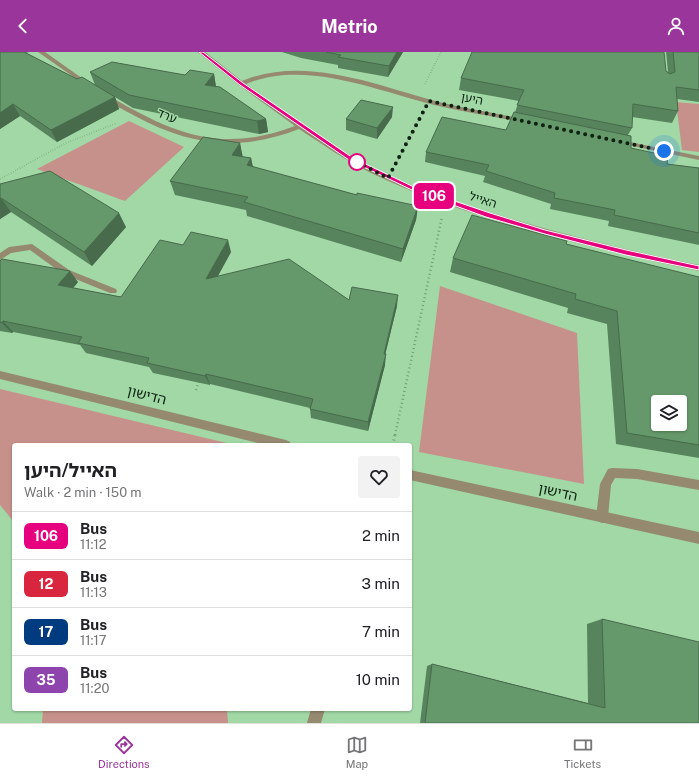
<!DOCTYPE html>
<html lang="en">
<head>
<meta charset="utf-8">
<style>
	:root { --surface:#fff; --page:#f2f2f2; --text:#202124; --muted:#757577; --line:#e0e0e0; --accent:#99359b }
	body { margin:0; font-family:"Public Sans","Noto Sans Hebrew",sans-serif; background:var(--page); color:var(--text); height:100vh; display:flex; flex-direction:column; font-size:15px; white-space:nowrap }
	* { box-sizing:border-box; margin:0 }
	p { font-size:13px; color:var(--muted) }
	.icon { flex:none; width:22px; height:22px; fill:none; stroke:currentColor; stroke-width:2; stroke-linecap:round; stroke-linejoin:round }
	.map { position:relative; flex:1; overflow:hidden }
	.details { position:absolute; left:12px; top:391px; width:400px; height:268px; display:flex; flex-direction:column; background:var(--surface); border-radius:4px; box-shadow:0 1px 3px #0004 }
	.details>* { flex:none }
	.badge { padding:0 8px; border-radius:6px; font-size:14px; line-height:26px }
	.fabs { position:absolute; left:651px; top:343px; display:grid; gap:8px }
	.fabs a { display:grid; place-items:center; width:36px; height:36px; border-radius:4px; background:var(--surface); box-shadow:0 1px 3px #0004; font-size:20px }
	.you { position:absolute; width:20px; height:20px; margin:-10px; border:3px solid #fff; border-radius:50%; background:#1a73e8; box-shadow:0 0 0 6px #1a73e833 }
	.map>.badge { position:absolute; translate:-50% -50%; box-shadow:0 0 0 2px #fff }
	.round { display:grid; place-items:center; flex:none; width:42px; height:42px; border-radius:4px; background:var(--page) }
	.head { display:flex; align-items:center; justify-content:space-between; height:68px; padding:0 12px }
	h1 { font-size:19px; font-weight:700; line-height:30px }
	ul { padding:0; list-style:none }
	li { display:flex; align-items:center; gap:12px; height:48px; padding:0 12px; border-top:1px solid var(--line) }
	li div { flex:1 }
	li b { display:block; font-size:15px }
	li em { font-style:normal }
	li .badge { min-width:44px; font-weight:700; text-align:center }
	header { display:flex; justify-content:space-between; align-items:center; height:52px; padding:0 12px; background:var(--accent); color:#fff; font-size:18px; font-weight:700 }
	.dock { display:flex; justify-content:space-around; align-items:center; height:56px; border-top:1px solid var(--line); background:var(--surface); font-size:11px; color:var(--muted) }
	.dock a { display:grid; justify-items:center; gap:2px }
	.dock .on { color:var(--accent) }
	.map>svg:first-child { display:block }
</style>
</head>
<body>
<header><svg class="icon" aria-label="back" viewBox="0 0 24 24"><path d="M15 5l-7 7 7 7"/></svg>Metrio<svg class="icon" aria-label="person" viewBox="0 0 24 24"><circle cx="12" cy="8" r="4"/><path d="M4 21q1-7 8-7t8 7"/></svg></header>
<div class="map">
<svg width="699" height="671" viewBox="0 0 699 671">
	<rect width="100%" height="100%" fill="#a1d8a6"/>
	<path fill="#c6918a" d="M676,50L699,52V100L682,98Z
		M129,69L184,95L125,149L37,117Z
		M440,234L577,281L584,432L419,400Z
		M0,338V337L235,393H14V470L0,453Z
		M43,657H227L228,671H42Z"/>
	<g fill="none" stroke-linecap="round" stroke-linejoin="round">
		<path stroke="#719d75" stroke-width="1.5" stroke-dasharray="0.5 2" stroke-linecap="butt" d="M425,32L441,0
			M396,112L421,63
			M0,127L66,91L117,71"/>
		<path stroke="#719d75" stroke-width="2.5" stroke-dasharray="1 3" stroke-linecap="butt" d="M196,338L199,329
			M395,383L442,165"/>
		<path stroke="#719d75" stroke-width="3" stroke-dasharray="1 3.5" stroke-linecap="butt" d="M393,393L395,382"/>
		<path fill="#95896f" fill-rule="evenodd" d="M32,192L69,218L116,237L117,239L116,241H110L63,222L30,198L11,201L0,208V201L9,195Z
			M612,416L637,417L699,428V438L637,427L615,426L611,433L608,465L606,469L602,471L598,469L596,465L600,432L608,417Z"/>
		<path fill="#95896f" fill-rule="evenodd" d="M38,0H45L93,34L88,35Z
			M198,0H205L242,29C307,2 380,35 443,51C471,58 499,61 526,68L527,69L524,71C497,65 470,61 443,55C382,41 307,6 246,32C286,63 327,92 372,115C414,137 460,152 505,165C569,184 634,200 699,213V219C640,207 581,193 522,176C470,161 418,144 369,120C345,108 322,92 299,77C239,100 191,94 135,64C125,58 112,53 104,45L109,44C174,82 221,102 295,74L239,33Z
			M615,87L699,104V108L618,91L614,89Z
			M0,319L286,388L290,390L291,393H266L0,327Z
			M410,418L699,480V492L410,428Z
			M311,657H325L321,671H307Z"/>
	</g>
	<path fill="#57845c" d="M0,0H29L26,1L77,27L95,33L90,20L185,23L214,22L216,35L266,67L268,80L259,82L133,56L115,45L119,57L57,90L20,64L0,77Z
		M282,0H403L388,25L338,16V13L301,6Z
		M666,0H699V50L677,47L678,59L672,71L632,65V76L628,83L631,96L667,112L699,116V193L680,189L608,174L609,169L550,157L551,152L483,130L485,124L425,110L426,100L506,78L515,60L519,49L459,38L461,26L666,19L668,20Z
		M392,65L377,87L346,78V67Z
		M240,91L242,105L251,106L253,115L357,143L418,154L416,168L401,210L247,164L246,158L175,143L170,129Z
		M0,132L126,175L92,214L11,160L0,167Z
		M566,192L699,225V406L616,392L607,272L567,261L568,256L450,220L453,206Z
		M183,193L231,200L218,224L349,248L397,254L385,302V313L368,379L311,366L310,357V356L210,332V333L153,321L149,315L86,301L80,293L13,280L12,281L0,279V209L78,230L73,236L121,245Z
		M602,567L699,671H420L427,614L432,612L588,651L587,572Z"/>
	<path fill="#476b4b" d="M397,0H403L388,25L389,14Z
		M214,22L216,35L205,33Z
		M115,45L119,57L57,90L51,78Z
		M13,52L20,64L0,77V61Z
		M393,55L392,65L377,87V76Z
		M266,67L268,80L259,82L257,69Z
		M240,91L243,106L232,103Z
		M251,106L254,121L247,113Z
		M0,146H1L11,160L0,167Z
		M418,154L416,168L401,210L403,197Z
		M119,161L126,175L92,214L84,200Z
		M228,188L231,200L210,238L206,227Z
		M70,219L78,230L66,245L58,233Z
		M398,243L397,254L383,312L384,302Z
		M3,269L13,280L12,281L2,271Z
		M386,302L385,313L368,379V370Z
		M206,322L210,332V333L205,324Z"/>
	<path fill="#65996b" stroke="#476b4b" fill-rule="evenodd" d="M0,0H24L77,27L82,25L115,45L51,78L13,52L0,61Z
		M326,0H397L389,14L338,5L341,3Z
		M472,0H664L666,19L670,22L675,20L673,0H699V38L676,35L678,59L633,52L632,76L517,53L524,38L461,26Z
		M112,10L185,23L190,18L214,22L205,33L220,35L266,67L257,69L129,43L90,20Z
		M361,48L393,55L377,76L346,67Z
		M514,60L631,84V96L668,104L667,112L699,116V181L614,163L615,158L554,146L555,141L486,119L489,113L426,100L442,65L506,78Z
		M203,85L240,91L232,103L251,106L247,113L357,143V141L418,154L403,197L244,150L248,145L170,129Z
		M50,119L119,161L84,200L1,146H0V132Z
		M472,163L567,189L566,192L699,225V393L627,381L617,259L575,247L576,242L453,206ZM658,350H680V372H658Z
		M191,180L228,188L206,227L289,207L349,248L352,235L398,243L384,302H386L368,370L310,357L313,347L206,322L205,324L147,311L149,306L78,291L82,285L3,269L2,271L0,270V209L2,207L70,219L58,233L121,245L160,188L183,193Z
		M602,567L699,590V671H425L432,612L605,656Z"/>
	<path fill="#e6007e" stroke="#fff" d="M199,0H203L243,31L353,106L416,136L490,161L545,178L626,198L699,214V218L626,203L545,182L486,165L412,138L349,108L240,33Z"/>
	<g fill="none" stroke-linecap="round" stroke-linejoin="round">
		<path stroke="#0d2210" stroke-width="4" stroke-dasharray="0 7.2" d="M357,110L351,107L388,126L429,49L664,99"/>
	</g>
	<circle fill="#fff" stroke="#e6007e" stroke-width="2" cx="357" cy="110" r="8"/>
	<g text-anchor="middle" stroke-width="3" stroke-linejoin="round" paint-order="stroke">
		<g font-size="12" fill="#0d2210" stroke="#a1d8a6">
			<text transform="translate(472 47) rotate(11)" y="4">היען</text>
			<text transform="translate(167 64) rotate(23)" y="4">ערד</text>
			<text transform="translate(483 148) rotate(18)" y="4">האייל</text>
		</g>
		<g font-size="14" fill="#0d2210" stroke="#a1d8a6">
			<text transform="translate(147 343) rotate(14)" y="5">הדישון</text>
			<text transform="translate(558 440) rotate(12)" y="5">הדישון</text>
		</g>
	</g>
</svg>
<div class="fabs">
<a><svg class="icon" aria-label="layers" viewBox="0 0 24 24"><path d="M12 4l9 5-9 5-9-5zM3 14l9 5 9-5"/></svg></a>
</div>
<div class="you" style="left:664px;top:99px"></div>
<b class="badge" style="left:434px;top:144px;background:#e6007e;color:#fff">106</b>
<section class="details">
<div class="head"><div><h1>האייל/היען</h1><p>Walk · 2 min · 150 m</p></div><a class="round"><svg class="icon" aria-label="heart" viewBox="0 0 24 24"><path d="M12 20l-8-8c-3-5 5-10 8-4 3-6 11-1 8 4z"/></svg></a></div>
<ul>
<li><span class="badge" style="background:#e6007e;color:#fff">106</span><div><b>Bus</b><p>11:12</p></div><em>2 min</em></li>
<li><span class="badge" style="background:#d7263d;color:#fff">12</span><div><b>Bus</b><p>11:13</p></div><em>3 min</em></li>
<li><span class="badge" style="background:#003b80;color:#fff">17</span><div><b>Bus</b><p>11:17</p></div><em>7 min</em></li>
<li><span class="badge" style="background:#8e44ad;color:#fff">35</span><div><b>Bus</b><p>11:20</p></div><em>10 min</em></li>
</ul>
</section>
</div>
<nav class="dock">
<a class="on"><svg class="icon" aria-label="directions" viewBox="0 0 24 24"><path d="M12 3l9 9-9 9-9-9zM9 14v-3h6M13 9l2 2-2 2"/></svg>Directions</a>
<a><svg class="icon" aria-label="map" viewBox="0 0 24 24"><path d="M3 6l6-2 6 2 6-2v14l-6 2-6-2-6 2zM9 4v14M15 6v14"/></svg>Map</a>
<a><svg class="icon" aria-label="tickets" viewBox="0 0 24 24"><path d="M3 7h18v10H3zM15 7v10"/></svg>Tickets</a>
</nav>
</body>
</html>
